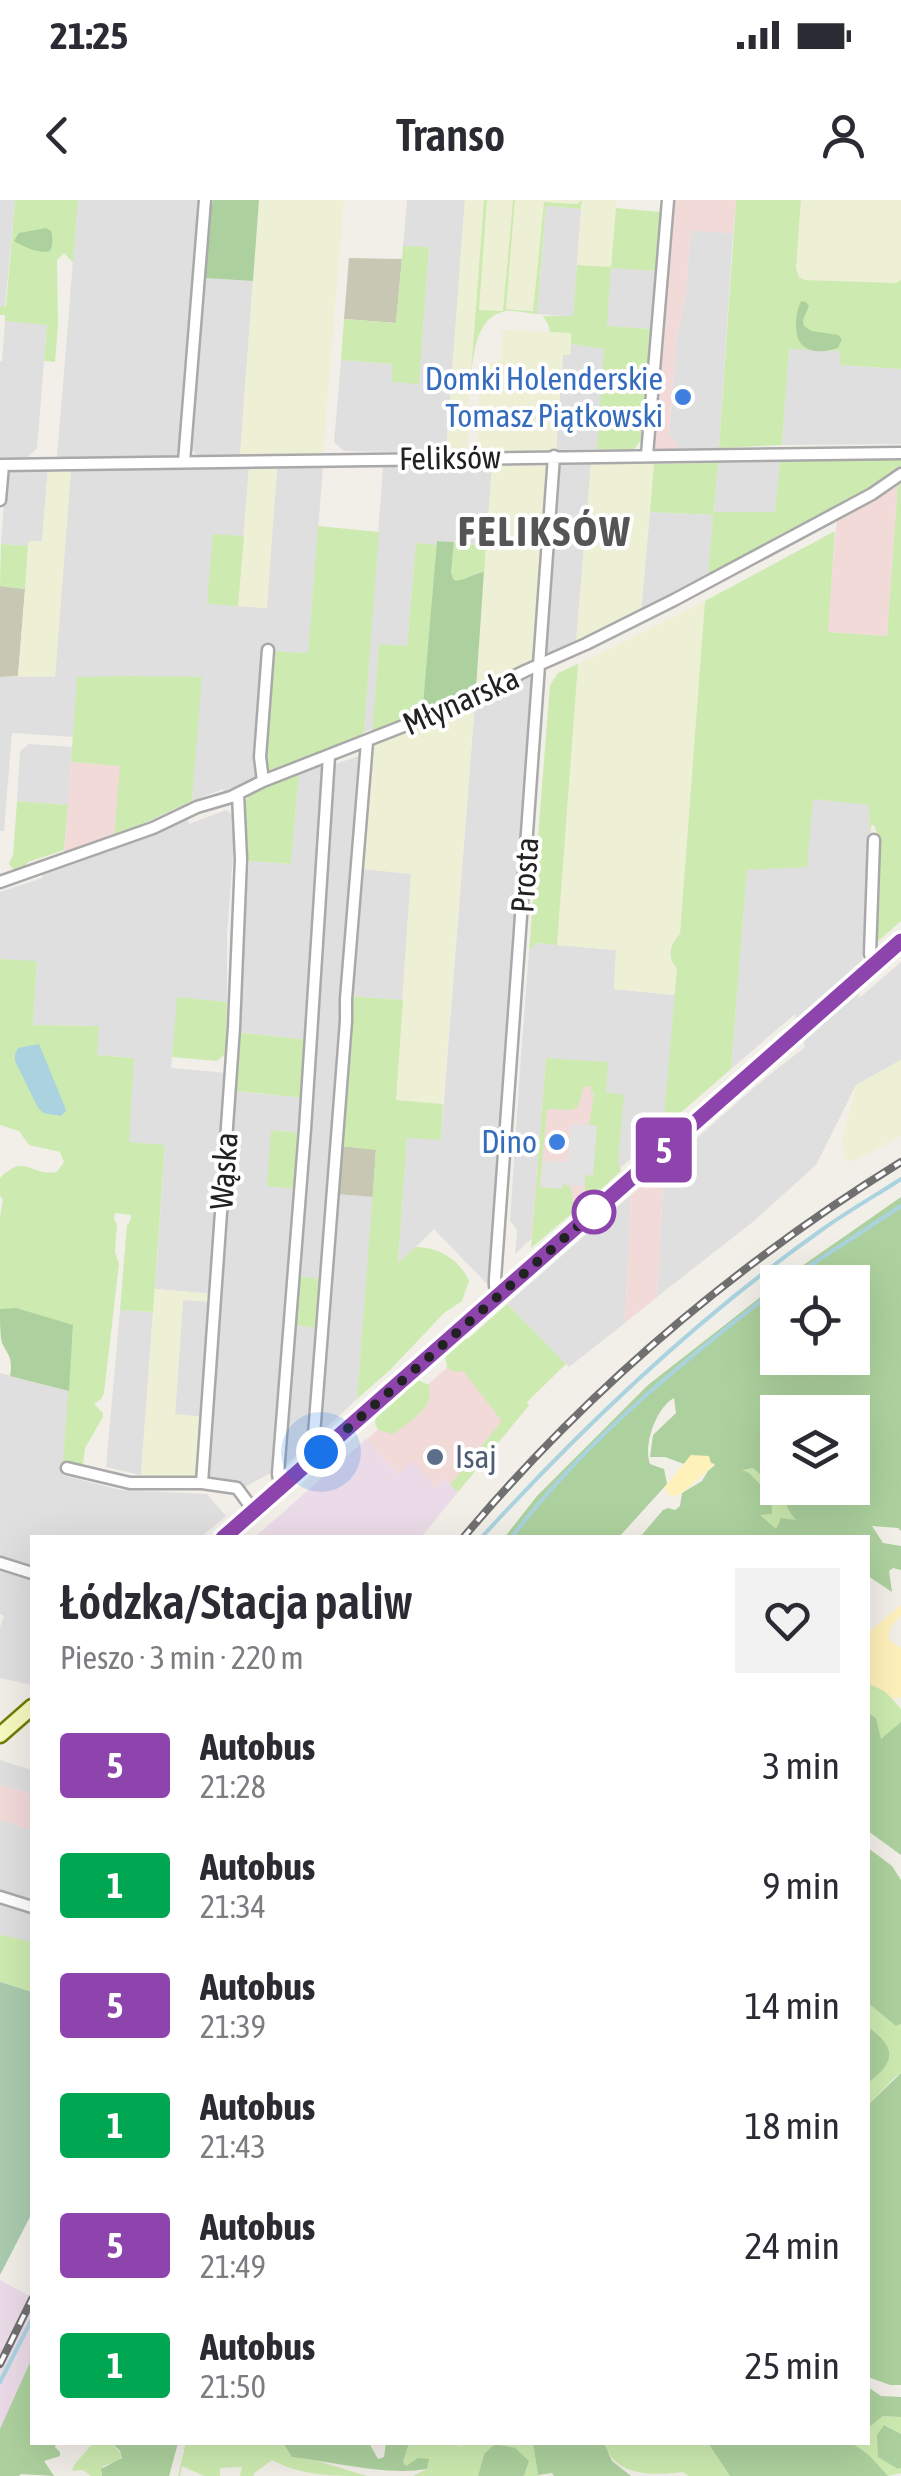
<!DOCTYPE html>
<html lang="pl">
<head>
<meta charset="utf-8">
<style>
	:root { --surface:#fff; --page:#f2f2f3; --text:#2b2b33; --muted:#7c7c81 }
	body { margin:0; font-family:"Asap Condensed",sans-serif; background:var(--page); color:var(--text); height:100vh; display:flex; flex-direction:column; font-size:38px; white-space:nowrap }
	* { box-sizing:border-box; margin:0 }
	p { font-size:32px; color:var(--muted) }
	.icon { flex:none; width:55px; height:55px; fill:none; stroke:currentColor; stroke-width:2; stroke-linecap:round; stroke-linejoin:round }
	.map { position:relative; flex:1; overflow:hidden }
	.drawer { position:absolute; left:30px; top:1335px; width:840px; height:910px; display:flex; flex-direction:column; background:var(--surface); border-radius:0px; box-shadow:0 10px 40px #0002 }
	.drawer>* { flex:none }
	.badge { padding:0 20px; border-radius:8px; font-size:35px; line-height:65px }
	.fabs { position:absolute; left:760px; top:1065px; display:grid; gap:20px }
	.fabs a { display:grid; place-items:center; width:110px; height:110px; border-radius:0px; background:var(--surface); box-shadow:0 10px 40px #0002; font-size:50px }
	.you { position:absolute; width:50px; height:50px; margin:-25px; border:8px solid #fff; border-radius:50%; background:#1a73e8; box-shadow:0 0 0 15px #1a73e833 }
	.map>.badge { position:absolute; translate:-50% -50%; box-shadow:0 0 0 5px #fff }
	.round { display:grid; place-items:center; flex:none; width:105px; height:105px; border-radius:0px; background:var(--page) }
	.summary { display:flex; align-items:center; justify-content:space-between; height:170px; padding:0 30px }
	h1 { font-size:48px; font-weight:600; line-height:75px }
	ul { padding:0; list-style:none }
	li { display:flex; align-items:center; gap:30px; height:120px; padding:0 30px }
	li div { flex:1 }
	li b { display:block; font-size:38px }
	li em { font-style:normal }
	li .badge { min-width:110px; font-weight:700; text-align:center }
	.status { display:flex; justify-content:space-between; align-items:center; height:70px; padding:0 50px; background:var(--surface); direction:ltr }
	.status svg { height:28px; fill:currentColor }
	header { display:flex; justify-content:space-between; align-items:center; height:130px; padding:0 30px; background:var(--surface); font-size:45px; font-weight:600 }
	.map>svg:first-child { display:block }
</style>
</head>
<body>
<div class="status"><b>21:25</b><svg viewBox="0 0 49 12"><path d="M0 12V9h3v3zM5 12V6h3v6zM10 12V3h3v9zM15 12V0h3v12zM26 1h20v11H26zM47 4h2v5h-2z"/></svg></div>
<header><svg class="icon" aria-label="back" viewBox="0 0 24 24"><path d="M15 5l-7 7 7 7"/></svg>Transo<svg class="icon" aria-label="person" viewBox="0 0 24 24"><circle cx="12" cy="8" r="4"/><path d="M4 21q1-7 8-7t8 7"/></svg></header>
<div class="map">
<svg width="901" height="2276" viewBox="0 0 901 2276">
	<rect width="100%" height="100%" fill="#f2efe9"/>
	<path fill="#e0dfdf" d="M0,0H15L5,107L0,106Z
		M78,0H200L180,257H57Z
		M407,0H465L446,253L344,251L334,242L341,160L393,164L392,182L419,183L429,48L403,46Z
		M546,6L581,9L573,117L537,114Z
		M691,30L733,33L719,248L679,249L673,237H669L677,136L686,93Z
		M611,67L657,71L653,129L606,126Z
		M204,78L253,81L240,256H198L191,248Z
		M5,121L47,124L37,248L28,257H0V161H2Z
		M571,144L605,149L597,249L556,250L563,155H570Z
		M789,148L841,151L840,165L901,169V244L782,245Z
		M780,262L776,312L714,313L718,263Z
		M591,264L576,443L542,458L557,265Z
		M492,266L486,345L437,341V345L416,343L407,446L379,445L373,529L364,532L383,267Z
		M249,268L238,406L266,408L277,268H323L308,453L264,451L255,578L224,592L223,589L192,601L201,477H78L73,537L12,533L4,631H0V477L55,476L71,269Z
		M48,269L42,342L29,341L28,346L1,344L6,275L12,270Z
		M650,312L713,315L708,379L641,411Z
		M534,471L511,758L512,789L506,827L488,1085L434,1029L398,1065L407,937L441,939L475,502Z
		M29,544L72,547L68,605L17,601L20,551Z
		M362,555L322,1079L296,1076L332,565Z
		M326,563L309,840L236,832L249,661L291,664L299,571Z
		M812,599L869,604L870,655L859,798L901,762V860L856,885L816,965L754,1021L657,1097L664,967L757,885L805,847L795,814L731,869L747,669Z
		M226,610L236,617L227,734V802L178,798L171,868L228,873L213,1094L155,1089L165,946L128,942L134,858L97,855L98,826L33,825L37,762L0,759V692L42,678L43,669L110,651L188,619L189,624Z
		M361,669L411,673L403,800L349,796Z
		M538,743L616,750L614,789L675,795L663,931L599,986L546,858L531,1039L515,1054L517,1030L510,1021L521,856L529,751Z
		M235,891L304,898L301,933L271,930L297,989L276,1270L243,1288V1282L219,1281L209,1278L208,1275Z
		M336,994L373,997L357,1199L317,1236Z
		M631,995L625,1123L569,1167L507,1104Z
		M183,1099L212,1102L204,1217L175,1215Z
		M120,1110L153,1112L141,1275L106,1267Z
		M293,1125L318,1128L309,1244L282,1268Z
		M0,1173L69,1191L62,1275L120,1290L207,1294L226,1316L201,1337L32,1338V1367L0,1357Z
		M0,1371L32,1381V1485L0,1478V1427L4,1416L0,1414Z
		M0,1560L32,1570V1594L0,1585Z
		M0,1620L32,1630V1704L0,1694Z
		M0,1700L32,1710V1792L0,1782Z"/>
	<path fill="#f2dad9" d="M673,0H736L733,33L691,31L686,93L677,136L669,236L673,237L679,249H654Z
		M898,282L887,436L827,432L837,317Z
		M71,562L121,566L114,640L64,656Z
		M546,858L608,862L599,986L531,1039Z
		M664,967L657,1097L625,1123L631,995Z
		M472,1145L529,1205L458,1292L444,1279L436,1288L398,1275L366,1240Z
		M0,1585L32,1594V1630L0,1620Z"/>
	<path fill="#ebdbe8" d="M366,1239L398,1275L413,1261L436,1288L444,1279L458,1292L421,1337L254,1338Z
		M0,2080L32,2097V2180L0,2247Z"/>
	<path fill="#c7c7b4" d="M349,58L402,59L396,123L344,119Z
		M0,386L25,389L18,476L0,477Z
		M339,946L376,949L373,997L336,994Z"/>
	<path fill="#eef0d5" d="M259,0H344L323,255L240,256Z
		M465,0H484L470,187L468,246L463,253H446Z
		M487,0H513L504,111L479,110Z
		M515,0H617L611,67L577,65L582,2L577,4L544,3L535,110L506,109Z
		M801,0H901V80L896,83L804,80L798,77L796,68Z
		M503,130L571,133L570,155H563L556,250L482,252L477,248L480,179L484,169L490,163L501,160Z
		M591,264H654L641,411L576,443Z
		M492,266H550L535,461L475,494Z
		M249,268H277L267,408L238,406Z
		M48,269H71L55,477L18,476L29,341H42Z
		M705,401L680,734L673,741L670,749V759L677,768L675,795L614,789L616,750L557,745L578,464Z
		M475,502L443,904L395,900L411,674L361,669L371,546Z
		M901,860V936L854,961H849L845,959L842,941L856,885Z
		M155,1089L213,1094L212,1102L183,1100L175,1214L204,1217L200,1269L189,1279L141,1275Z"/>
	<path fill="#cdebb0" d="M15,0H78L73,63L64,53L57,60L58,125L55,162L44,161L47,125L5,121V115H0V106H6Z
		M484,0H487L479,110L503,111L513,0H515L506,109L533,111L544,2L577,4L582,0L581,9L546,6L537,114C528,114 517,110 506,111C470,117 473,171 469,199Z
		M736,0H801L796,68L799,77L805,80L896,83L901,80V169L840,165V151L789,149L782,245L719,248Z
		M616,8L661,12L657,71L611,68L607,126L653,129L644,237L634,249H597L604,149L571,144V133L550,132L548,124L543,116H573L577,65L611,67Z
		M403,46L429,47L419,184L392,182V164L341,160L344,119L396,123Z
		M890,257L901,258V270L774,343L773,341L708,376L713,315L650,312L654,264L718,263L714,312H775L780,262H758L760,260C772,259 784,261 795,261C807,262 817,257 829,260Z
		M901,280V721L875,744L877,633L874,625L871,626L870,646L869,605L813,599L807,667L747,670L731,869L663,928L677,768C666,758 670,744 680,734L705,401L835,331L828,432L887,436L898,282Z
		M318,326L379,332L364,532L357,540L264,574L271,451L308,453Z
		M213,334L244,336L238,406L207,404Z
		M416,343L437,345L422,515L372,535L379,444L407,446Z
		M454,343L486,345L484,372C474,373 463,382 454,380L451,373Z
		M1,344L28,346L25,389L0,386Z
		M578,464L557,745L538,743L529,751L550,485L558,473Z
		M128,476L202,477L192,601L114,637L120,566L71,562L77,477Z
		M299,571L291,664L249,661L246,657L245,601L256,588Z
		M17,601L68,605L64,650L28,662L24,667L14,670L9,664L13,655Z
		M0,759L37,761L33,825L99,826L97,855L134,858L129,942L165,945L153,1112L120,1110L127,1025L130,1022L131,1015L115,1013L114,1020L117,1024L115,1052L119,1064L104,1193L101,1199L94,1204L103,1213V1217L85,1248L83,1265L63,1262L73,1125L0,1109V1017L3,1000L0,996V978C25,952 31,977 57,972L64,962L60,952L29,945L19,931L0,925Z
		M349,796L403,800L396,900L443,904L441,940L407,938L398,1063L416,1047C439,1047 460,1060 469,1081L462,1101L444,1113L391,1169L357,1199L376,950L339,946Z
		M177,797L227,802L226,853L217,861L172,857Z
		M236,832L309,840L304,898L236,891L233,926L232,911Z
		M546,858L608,862L606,892L624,895L618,962L621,971L587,1002L585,1000V975H592L596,926L589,925L594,893L591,892V887L584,886L578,907L571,910L547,909L540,986L562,988V984L570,986L575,1011L531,1048Z
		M271,930L301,933L297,989L267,986Z
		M296,1076L322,1079L318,1128L293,1125Z
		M507,1104L566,1164L527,1202L529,1205L458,1292L450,1285L502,1221L463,1171L456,1172L447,1168L445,1154L463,1135L468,1139Z
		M416,1179L429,1185C435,1207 413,1218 398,1231L392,1234L378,1230L375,1224L377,1210L410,1180Z
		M753,1268L778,1290L791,1314L798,1321L776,1330L758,1314L739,1270Z
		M868,1483L885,1491L901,1509V1522L883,1539L879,1537L876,1518L868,1513Z
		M2,1735L32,1742V1792L0,1782V1736Z
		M868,1803L896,1826L901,1824V1874L896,1876L868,1905V1883C897,1861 896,1847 868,1827Z
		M883,2216L901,2217V2234L885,2225L898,2269L901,2268V2273L888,2276L869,2255L852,2243L868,2242V2228Z
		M186,2242L283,2243L292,2257L314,2260L367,2276C333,2276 301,2276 272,2260L253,2274L254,2276H240L242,2267L220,2268V2276H204L182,2266L180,2276H178Z
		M93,2243H112L122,2256L118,2261L103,2266L101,2273L102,2276H91L83,2270L72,2271L74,2265Z
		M409,2243H453L459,2246L468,2243H533L538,2275L541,2276H524L529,2261L484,2254L478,2276H413L427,2269L411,2264L406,2266L403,2262Z
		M604,2243H708L730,2276H688L683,2272C650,2276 615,2276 604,2243Z"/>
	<path fill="#add19e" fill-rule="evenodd" d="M213,0H259L253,81L204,78L209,6L212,5Z
		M46,28L51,31C53,38 53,44 50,51C39,54 24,47 14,41L19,33Z
		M801,101L806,102L809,106L803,120L804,126L812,131L838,135L842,139L838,148C817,155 796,152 796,126C796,116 797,110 801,101Z
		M437,341L454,342L451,373L454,380C463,382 474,373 484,372L476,488L422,515Z
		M901,997V1331L898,1328L872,1326L883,1343L901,1346V1370L893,1368L889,1371L892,1392L868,1376V1338L640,1337L663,1310L668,1308L675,1310L680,1306L682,1293L702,1281L708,1271L715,1265L691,1255L684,1264L665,1257H650L653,1235L676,1213L674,1198C656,1208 643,1245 650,1264L664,1269L667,1284L619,1337L504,1338L537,1296L648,1185L777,1084L778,1158H852V1082H779ZM778,1212H852V1288H778ZM753,1268L778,1290L791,1314L796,1320L781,1318L776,1329L760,1315L772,1314L771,1295L749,1273L742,1270Z
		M16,1108L73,1125L69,1191L10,1176C13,1158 9,1157 2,1143C0,1135 0,1119 0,1109Z
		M868,1513L876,1518L881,1539L901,1522V1655L868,1631Z
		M868,1648L892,1666L901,1680V1824L896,1826L868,1803Z
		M868,1827C896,1847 897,1861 868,1883Z
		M900,1874H901V2185H890L868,2177V1905Z
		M32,2158V2242L56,2243L55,2247L60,2252V2256L44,2261L54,2276L21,2274L19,2276H0V2229Z
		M868,2187L881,2196L901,2197V2217L883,2216L868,2228Z
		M884,2225L901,2234V2268L898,2269L878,2257L877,2235Z
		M339,2242L344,2245L350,2243H369L378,2259L384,2257L386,2243H409L403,2262L406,2266L418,2258L429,2259L427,2269C384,2276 337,2262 292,2257L283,2243Z
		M112,2243H178L169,2276H102L101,2269L122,2258L120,2251Z
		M533,2243H604L612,2261L631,2276H554L552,2273L538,2275Z
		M708,2243H852L869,2255L888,2276H730Z
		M495,2244L515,2248L529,2261L524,2276H478L484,2254Z"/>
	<path fill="#fff1ba" d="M691,1255L709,1256L711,1263L715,1264L682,1293L671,1297L664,1288Z
		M901,1405V1415C893,1424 887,1429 890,1441L901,1448V1497L894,1499L884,1491L868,1483V1433Z"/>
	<path fill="#aacbaf" d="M0,1782L32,1792V2013L0,2075Z"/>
	<path fill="#e2e2e2" d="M571,924L597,926L593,976L585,975L584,986L563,984L562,989L540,987L543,961L568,962Z"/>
	<path fill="#aad3df" d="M39,844L65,907L66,911L61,916L43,913L37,906L15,861V854L18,848Z"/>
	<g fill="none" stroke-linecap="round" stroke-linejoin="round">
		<path stroke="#aad3df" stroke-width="4" d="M785,1082L901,1006
			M481,1338C585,1224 698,1117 823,1029C848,1011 875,996 901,979
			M511,1338C585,1241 681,1162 778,1088
			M0,2182L32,2119"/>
		<defs>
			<path id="minor" d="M647,255L668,0
				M184,262L205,0
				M0,265L901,253
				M0,300L3,265
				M263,581L260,557L268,450
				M238,594L241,659L234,827L202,1283L237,1288L254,1311
				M874,640L870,754L875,764
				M0,682L153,628L197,607L231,597L263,581L452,507L525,471L586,444L674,400L872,294L901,274
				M500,1093L495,1086V1079L554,256
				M321,1252L314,1235L346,821V799L367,542
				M67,1268L130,1283H202
				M281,1289L278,1274L305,929L329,556
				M0,1363L32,1373
				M0,1697L32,1707"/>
			<path id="secondary" d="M223,1338L901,741
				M0,1535L32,1507"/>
		</defs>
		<use href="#minor" stroke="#a9a9a9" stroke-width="15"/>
		<use href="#secondary" stroke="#707d05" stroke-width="19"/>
		<use href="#minor" stroke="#fff" stroke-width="10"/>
		<use href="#secondary" stroke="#f7fabf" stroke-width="14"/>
		<defs>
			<path id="rail" d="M463,1338C588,1189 736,1064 901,962
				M0,2164L32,2099"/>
		</defs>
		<use href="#rail" stroke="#707070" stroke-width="8"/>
		<use href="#rail" stroke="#fff" stroke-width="4" stroke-dasharray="11" stroke-linecap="butt"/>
	</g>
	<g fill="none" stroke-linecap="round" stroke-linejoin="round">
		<defs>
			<path id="line" d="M223,1338L901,741"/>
		</defs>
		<use href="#line" stroke="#fff" stroke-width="22"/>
		<use href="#line" stroke="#8e44ad" stroke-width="15"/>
		<path stroke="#222" stroke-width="10" stroke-dasharray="0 18" d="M321,1252L594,1012"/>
	</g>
	<g fill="#3f7fe0" stroke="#fff" stroke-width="4">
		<circle cx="683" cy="197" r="10"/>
		<circle cx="557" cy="942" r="10"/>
	</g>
	<circle fill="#fff" stroke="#8e44ad" stroke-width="5" cx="594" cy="1012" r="20"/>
	<circle fill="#5c6f8a" stroke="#fff" stroke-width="4" cx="435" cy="1257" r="10"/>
	<g text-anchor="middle" stroke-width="8" stroke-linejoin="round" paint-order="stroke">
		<g font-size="32" fill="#366cbe" stroke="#fff" text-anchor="end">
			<text x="663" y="190">Domki Holenderskie<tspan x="663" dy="37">Tomasz Piątkowski</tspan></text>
			<text x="537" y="953">Dino</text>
		</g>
		<g font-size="32" fill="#222" stroke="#fff">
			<text transform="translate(450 258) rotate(-1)" y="11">Feliksów</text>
			<text transform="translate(461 501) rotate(-24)" y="11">Młynarska</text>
			<text transform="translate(525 675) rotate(-86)" y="11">Prosta</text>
			<text transform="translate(224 971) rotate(-86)" y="11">Wąska</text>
		</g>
		<g font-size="32" fill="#4e5e75" stroke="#fff" text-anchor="start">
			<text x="455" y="1268">Isaj</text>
		</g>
		<g font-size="42" font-weight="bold" letter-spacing="2.5" fill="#555" stroke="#fff">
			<text x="545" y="346">FELIKSÓW</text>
		</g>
	</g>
</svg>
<div class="fabs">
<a><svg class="icon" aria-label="locate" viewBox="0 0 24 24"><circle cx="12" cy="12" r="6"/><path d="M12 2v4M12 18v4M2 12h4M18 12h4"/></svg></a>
<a><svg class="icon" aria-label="layers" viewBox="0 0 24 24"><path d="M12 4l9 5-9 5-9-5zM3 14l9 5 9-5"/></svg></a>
</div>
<div class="you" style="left:321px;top:1252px"></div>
<b class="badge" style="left:664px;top:950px;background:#8e44ad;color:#fff">5</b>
<section class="drawer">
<div class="summary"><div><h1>Łódzka/Stacja paliw</h1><p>Pieszo · 3 min · 220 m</p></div><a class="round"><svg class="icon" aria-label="heart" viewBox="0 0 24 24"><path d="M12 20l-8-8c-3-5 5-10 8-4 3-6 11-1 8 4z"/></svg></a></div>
<ul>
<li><span class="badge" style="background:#8e44ad;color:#fff">5</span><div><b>Autobus</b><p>21:28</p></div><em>3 min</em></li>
<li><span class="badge" style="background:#00a651;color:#fff">1</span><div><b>Autobus</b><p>21:34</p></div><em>9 min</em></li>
<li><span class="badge" style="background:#8e44ad;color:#fff">5</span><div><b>Autobus</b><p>21:39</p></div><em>14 min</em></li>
<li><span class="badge" style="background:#00a651;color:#fff">1</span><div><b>Autobus</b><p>21:43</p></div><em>18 min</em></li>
<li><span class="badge" style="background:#8e44ad;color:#fff">5</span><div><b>Autobus</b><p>21:49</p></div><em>24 min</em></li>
<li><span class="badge" style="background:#00a651;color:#fff">1</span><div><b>Autobus</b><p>21:50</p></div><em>25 min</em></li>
</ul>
</section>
</div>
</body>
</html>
